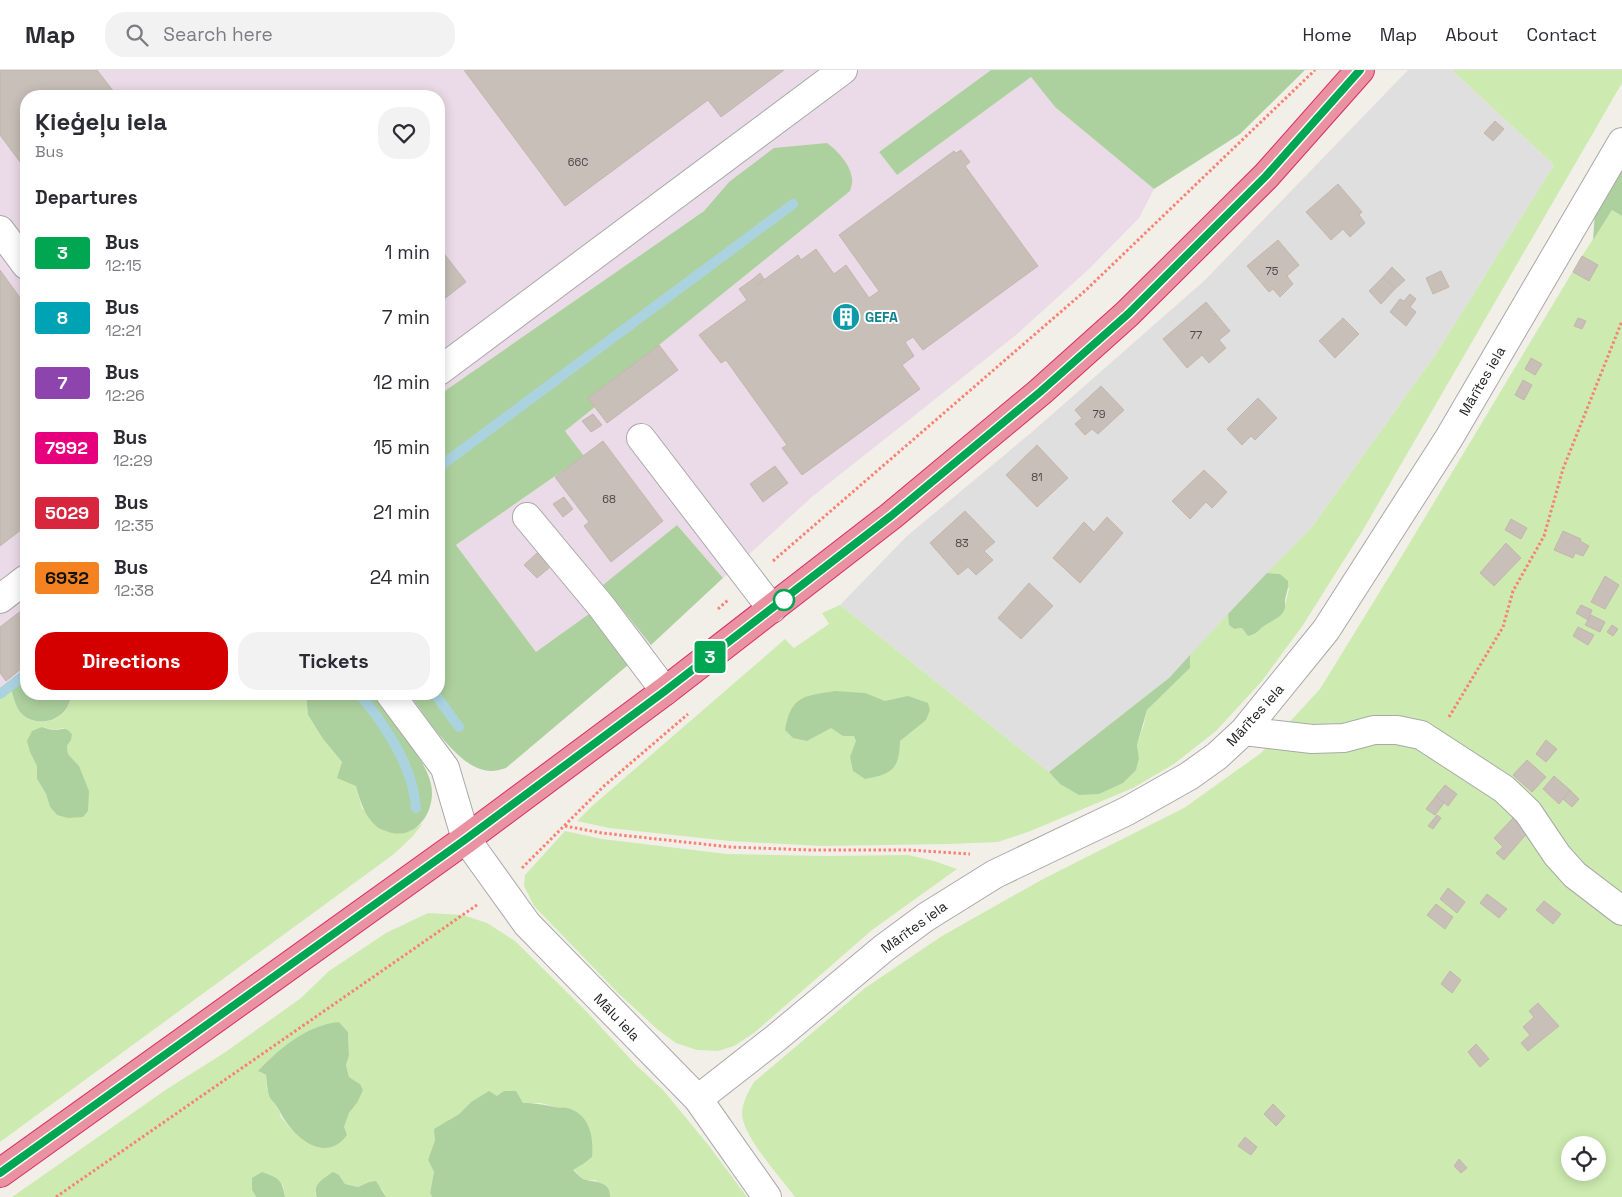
<!DOCTYPE html>
<html lang="en">
<head>
<meta charset="utf-8">
<style>
	:root { --surface:#fff; --page:#f2f2f3; --text:#2b2b33; --muted:#7c7c81; --line:#e1e1e2; --accent:#d40000 }
	body { margin:0; font-family:"Space Grotesk",sans-serif; background:var(--page); color:var(--text); height:100vh; display:flex; flex-direction:column; font-size:19px; white-space:nowrap }
	* { box-sizing:border-box; margin:0 }
	p { font-size:16px; color:var(--muted) }
	.icon { flex:none; width:28px; height:28px; fill:none; stroke:currentColor; stroke-width:2; stroke-linecap:round; stroke-linejoin:round }
	.map { position:relative; flex:1; overflow:hidden }
	.drawer { position:absolute; left:20px; top:20px; width:425px; height:610px; display:flex; flex-direction:column; background:var(--surface); border-radius:20px; box-shadow:0 2px 12px #0003 }
	.drawer>* { flex:none }
	.badge { padding:0 10px; border-radius:4px; font-size:18px; line-height:32px }
	.fabs { position:absolute; left:1561px; top:1066px; display:grid; gap:10px }
	.fabs a { display:grid; place-items:center; width:45px; height:45px; border-radius:50%; background:var(--surface); box-shadow:0 2px 12px #0003; font-size:25px }
	.map>.badge { position:absolute; translate:-50% -50%; box-shadow:0 0 0 2px #fff }
	h2 { padding:0 15px; font-size:19px; line-height:45px }
	.round { display:grid; place-items:center; flex:none; width:52px; height:52px; border-radius:20px; background:var(--page) }
	.headline { display:flex; align-items:center; justify-content:space-between; height:85px; padding:0 15px }
	h1 { font-size:24px; font-weight:800; line-height:38px }
	.cta { display:flex; gap:10px; margin-top:auto; padding:10px 15px }
	.cta a { flex:1; height:58px; border-radius:20px; background:var(--accent); color:#fff; font-size:20px; font-weight:800; line-height:58px; text-align:center }
	.cta a+a { background:var(--page); color:var(--text) }
	ul { padding:0; list-style:none }
	li { display:flex; align-items:center; gap:15px; height:65px; padding:0 15px }
	li div { flex:1 }
	li b { display:block; font-size:19px }
	li em { font-style:normal }
	li .badge { min-width:55px; font-weight:700; text-align:center }
	header { display:flex; align-items:center; gap:30px; box-sizing:border-box; height:70px; padding:0 25px; background:var(--surface); border-bottom:1px solid var(--line) }
	header strong { font-size:24px }
	nav { display:flex; gap:28px; margin-inline-start:auto; font-size:18px }
	.search { width:350px; height:45px; background:var(--page); display:flex; align-items:center; gap:12px; box-sizing:border-box; padding:0 18px; border-radius:20px; color:var(--muted); font-size:19px }
	.map>svg:first-child { display:block }
</style>
</head>
<body>
<header>
<strong>Map</strong>
<div class="search"><svg class="icon" aria-label="search" viewBox="0 0 24 24"><circle cx="10" cy="10" r="6"/><path d="M15 15l6 6"/></svg>Search here</div>
<nav><a>Home</a><a>Map</a><a>About</a><a>Contact</a></nav>
</header>
<div class="map">
<svg width="1622" height="1127" viewBox="0 0 1622 1127">
	<rect width="100%" height="100%" fill="#f2efe9"/>
	<path fill="#e0dfdf" d="M1408,0H1452L1554,95L1436,284L1312,457L1240,532L1169,608L1049,702L840,535L907,466L1032,362L1205,210Z"/>
	<path fill="#ebdbe8" d="M0,0H991L879,82L897,105L1031,7L1055,37L1154,119L1139,148L1090,198L1016,265L813,426L723,508L677,455L604,515L651,575L628,595L536,582L456,475L584,386L565,361L595,337L588,328L729,112L704,141L439,325V26H26V604L0,624Z"/>
	<path fill="#cdebb0" fill-rule="evenodd" d="M1452,0H1622V13L1363,460L1303,555L1262,611L1216,661L1174,694L1133,718L1028,762L998,772L950,774L822,776L729,771L609,758L577,751L591,737L785,569L794,578L829,554L822,543L840,535L1049,702L1060,714L1139,688L1137,675L1144,654L1147,640L1190,598V585L1228,544L1230,555L1234,559L1242,558L1249,566C1257,565 1257,562 1262,557C1266,553 1275,551 1279,546C1286,539 1286,528 1289,519L1280,504L1267,503L1312,457L1436,284L1554,95Z
		M1612,140L1622,146V1127H795C781,1108 744,1068 742,1045C742,1033 748,1022 754,1012L865,918L942,866L1043,809L1184,738L1261,683L1320,619L1403,484L1582,186ZM1570,1075H1598V1102H1570Z
		M10,616C13,624 15,636 20,642C37,661 70,651 71,624H306L308,645L323,669L342,692L356,716L362,739L409,762L423,753L412,767L394,784L0,1072V624ZM42,657L55,660L63,658L71,670L67,676L68,684L79,696L57,745L50,737L46,724L37,709V696Z
		M565,761L602,769L727,784L828,786L908,785L934,791L957,799L872,860L754,963L734,976L718,981L697,980L676,973L657,959L619,924L534,836L524,816L525,805Z
		M428,843L463,845L487,853L515,871L588,943L636,995L663,1020L710,1077L747,1127H610V1123L595,1110H584L573,1099L583,1094L567,1038L555,1037L541,1033H523L497,1026L471,1032L459,1044L450,1049L435,1070L428,1090L434,1102L430,1123L432,1127H386L382,1119L369,1112L358,1117L345,1114L339,1105L315,1122L317,1127H285L283,1115L252,1120L256,1127H12L167,1019L224,983L301,928L329,901L386,863ZM339,952L348,962L349,986L346,995L349,1007L360,1014L357,1033L349,1043L344,1057L292,1060L281,1047L279,1040L271,1029L267,1018L266,1005L259,1002Z"/>
	<path fill="#add19e" d="M991,0H1305L1240,64L1154,119L1055,37L1031,7L897,105L879,82Z
		M827,73C837,80 851,95 852,109C853,112 851,117 850,121L659,275L588,328L595,337L565,361L584,386L456,475L536,582L589,544L628,595L506,698C502,699 496,701 491,701C459,701 427,647 409,624H439V325L704,141L729,112L774,78Z
		M1622,96V146L1612,140L1593,170L1595,142Z
		M677,455L723,508L651,575L603,515Z
		M1267,503L1280,504L1288,511C1289,519 1286,523 1285,530C1285,532 1285,537 1285,538C1282,548 1271,551 1264,556C1258,560 1257,565 1248,566L1242,558L1234,559L1229,555L1228,544Z
		M1190,585V598L1147,640L1137,675L1139,688L1136,700L1123,713L1099,724L1079,725L1060,714L1049,702L1169,608Z
		M26,604V624H71C70,650 37,661 20,642C15,636 13,624 10,616Z
		M835,621L865,623L885,631L908,626L928,633L930,640L926,650L900,671C899,699 893,704 865,709L853,701L850,687L856,671L854,666H843L831,658L807,671L793,668L785,660C791,626 803,626 835,621Z
		M306,624H373C389,646 426,689 431,714C437,741 415,773 386,761C383,760 379,759 376,756C364,745 360,731 356,716L337,708L342,692L323,669L308,645Z
		M42,657C46,658 51,660 56,660C64,659 66,657 72,664L71,670L67,676L68,684L79,696L89,721L88,741L83,747L68,748L57,745L50,737L46,724L37,709V696L30,682L27,671L32,661Z
		M339,952L348,962L349,986L346,995L349,1007L360,1014L363,1020L357,1033L349,1043L344,1057L347,1065C324,1096 291,1065 279,1040C277,1036 273,1032 270,1028C267,1020 267,1013 266,1005L258,1001C280,978 307,955 339,952Z
		M489,1021L497,1026L504,1021H516L523,1033C535,1033 544,1035 555,1037C559,1038 563,1037 567,1038C590,1044 594,1067 592,1087L583,1094L573,1100C577,1103 581,1109 586,1110C596,1112 611,1112 610,1127H432L430,1123L434,1102L428,1090L435,1070L434,1059L459,1044L471,1032Z
		M262,1102C278,1108 282,1109 285,1127H256L252,1120V1108Z
		M333,1102L339,1105L345,1114L358,1117L369,1112L376,1111L386,1127H317C312,1114 323,1109 333,1102Z"/>
	<g fill="none" stroke-linecap="round" stroke-linejoin="round">
		<path stroke="#aad3df" stroke-width="10" d="M439,397L793,134
			M0,624L26,604
			M359,624C380,648 404,684 412,715C414,722 415,730 416,738
			M435,624L459,657"/>
	</g>
	<path fill="#c7bfb8" stroke="#c4b6ab" d="M0,0H97L117,26H26V100L0,65Z
		M464,0H784L721,47L708,30L565,136Z
		M1495,51L1504,59L1493,71L1484,63Z
		M961,80L970,92L965,96L1038,196L923,280L913,267L905,272L914,286L902,295L920,319L802,405L782,378L787,375L726,290L721,293L699,265L747,230L739,219L753,209L760,203L764,209L757,214V215L798,185L801,190L816,179L834,204L846,195L869,228L879,221L839,165L954,81L956,83Z
		M1338,114L1362,142L1359,145L1365,153L1350,167L1343,159L1331,170L1306,142Z
		M1278,170L1299,195L1287,206L1293,214L1280,227L1273,219L1269,222L1247,196Z
		M439,177L466,212L439,233Z
		M1582,186L1598,195L1589,211L1573,202Z
		M1392,197L1405,210L1395,219L1383,207Z
		M0,200L26,236V456L0,476Z
		M1441,201L1449,217L1433,224L1426,208Z
		M1383,207L1395,219L1381,234L1369,221Z
		M1410,224L1416,229L1410,237L1416,242L1406,256L1390,242L1400,229L1404,231Z
		M1206,232L1230,261L1219,270L1226,278L1209,293L1202,285L1187,298L1163,269Z
		M1343,248L1359,264L1335,288L1319,271Z
		M1578,248L1586,251L1582,259L1574,256Z
		M659,275L678,300L607,353L588,328Z
		M1531,288L1542,294L1535,305L1525,299Z
		M1523,310L1532,315L1524,330L1515,325Z
		M1101,316L1124,340L1098,364L1092,359L1085,365L1075,354L1082,348L1075,340Z
		M1258,328L1277,348L1255,370L1251,366L1242,375L1227,359Z
		M593,344L602,355L591,362L582,351Z
		M603,371L663,451L611,492L584,456L589,452L555,407Z
		M1037,375L1068,408L1037,437L1006,405Z
		M775,396L788,413L763,432L750,414Z
		M1204,400L1227,422L1212,438L1206,432L1190,449L1172,431Z
		M564,427L573,439L563,447L553,434Z
		M965,441L995,472L984,481L993,490L976,505L968,497L958,505L930,473Z
		M1107,447L1123,463L1080,513L1053,488L1084,452L1094,462Z
		M1511,449L1527,458L1521,469L1505,460Z
		M1563,461L1581,469L1580,471L1589,476L1583,486L1575,483L1573,488L1554,480Z
		M1506,473L1521,488L1494,516L1480,503Z
		M537,483L549,498L537,508L524,495Z
		M1605,506L1619,515L1605,539L1591,532Z
		M1029,513L1053,536L1021,569L998,548Z
		M1581,535L1592,540L1588,550L1576,543Z
		M26,537V595L6,611L0,603V557Z
		M1591,545L1605,552L1600,562L1585,555Z
		M1612,555L1618,559L1613,566L1607,562Z
		M1578,557L1594,565L1588,575L1573,566Z
		M1546,670L1557,679L1546,692L1536,684Z
		M1527,690L1546,707L1532,722L1513,705Z
		M1554,706L1570,720L1559,734L1543,719Z
		M1445,715L1457,724L1448,736L1436,726Z
		M1570,720L1579,729L1572,737L1563,729Z
		M1436,726L1444,733L1435,745L1426,739Z
		M1437,745L1441,748L1433,759L1428,756Z
		M1514,747L1529,761L1504,790L1496,783L1503,777L1494,768Z
		M1448,818L1465,832L1457,843L1440,829Z
		M1487,824L1507,839L1499,848L1480,833Z
		M1544,831L1561,844L1553,854L1536,840Z
		M1436,834L1453,847L1445,859L1427,845Z
		M1450,901L1461,910L1452,923L1441,914Z
		M1538,933L1559,956L1528,981L1521,973L1530,965L1523,957L1534,947L1529,941Z
		M1476,974L1489,989L1480,997L1468,982Z
		M1273,1034L1285,1046L1276,1056L1264,1044Z
		M1245,1067L1257,1077L1251,1085L1238,1076Z
		M1459,1089L1467,1098L1461,1103L1454,1096Z"/>
	<g fill="none" stroke-linecap="round" stroke-linejoin="round">
		<defs>
			<path id="minor" d="M0,160L26,195
				M439,301L843,0
				M641,368L772,539
				M527,447L601,536L665,621
				M0,529L26,509
				M390,624L445,698L466,769L527,854L698,1029L767,1127
				M1244,661L1312,669L1344,668L1374,660H1397L1421,665L1504,719L1528,742L1557,785L1575,805L1622,841
				M698,1029L776,968L884,878L926,847L995,804L1127,741L1189,706L1217,686L1244,661L1326,560L1449,368L1622,72"/>
			<path id="highway" d="M0,1103L466,769L665,621L891,446L1040,322L1127,244L1266,106L1360,0"/>
		</defs>
		<use href="#minor" stroke="#a9a9a9" stroke-width="30"/>
		<use href="#highway" stroke="#dc2a67" stroke-width="30"/>
		<path stroke="#fa8072" stroke-width="3" stroke-dasharray="2.5 2.5" stroke-linecap="butt" d="M773,491L1086,220L1315,0
			M718,539L728,530
			M1449,647L1503,557L1513,521L1544,466L1563,399L1622,251
			M565,756L602,763L730,777L810,780H910L970,784
			M522,798L604,716L688,644
			M56,1127L477,835"/>
		<use href="#minor" stroke="#fff" stroke-width="28"/>
		<use href="#highway" stroke="#e892a2" stroke-width="28"/>
	</g>
	<g fill="none" stroke-linecap="round" stroke-linejoin="round">
		<defs>
			<path id="line" d="M0,1103L466,769L665,621L891,446L1040,322L1128,244L1266,106L1360,0"/>
		</defs>
		<use href="#line" stroke="#fff" stroke-width="11"/>
		<use href="#line" stroke="#00a651" stroke-width="8"/>
	</g>
	<defs>
		<symbol id="building-disc" viewBox="-11 -11 22 22"><circle r="9.5" fill="#0f9aa8" stroke="#fff"/><path d="M-4-6H4V6H1V3H-1V6H-4ZM-2.5-4.3h1.7v1.8h-1.7ZM.8-4.3h1.7v1.8H.8ZM-2.5-1h1.7V.8h-1.7ZM.8-1h1.7V.8H.8Z" fill="#fff"/></symbol>
	</defs>
	<g fill-rule="evenodd">
		<use href="#building-disc" x="830" y="231" width="32" height="32"/>
	</g>
	<circle fill="#fff" stroke="#00a651" stroke-width="2.5" cx="784" cy="530" r="10"/>
	<g text-anchor="middle" stroke-width="4" stroke-linejoin="round" paint-order="stroke">
		<g font-size="11" fill="#4b4948">
			<text x="578" y="96">66C</text>
			<text x="1272" y="205">75</text>
			<text x="1196" y="269">77</text>
			<text x="1099" y="348">79</text>
			<text x="1037" y="411">81</text>
			<text x="609" y="433">68</text>
			<text x="962" y="477">83</text>
		</g>
		<g font-size="14" font-weight="bold" fill="#0d838f" stroke="#fff" text-anchor="start">
			<text x="865" y="252">GEFA</text>
		</g>
		<g font-size="14" fill="#222" stroke="#fff">
			<text transform="translate(1482 311) rotate(-60)" y="5">Mārītes iela</text>
			<text transform="translate(1255 645) rotate(-48)" y="5">Mārītes iela</text>
			<text transform="translate(914 857) rotate(-36)" y="5">Mārītes iela</text>
			<text transform="translate(617 947) rotate(46)" y="5">Mālu iela</text>
		</g>
	</g>
</svg>
<div class="fabs">
<a><svg class="icon" aria-label="locate" viewBox="0 0 24 24"><circle cx="12" cy="12" r="6"/><path d="M12 2v4M12 18v4M2 12h4M18 12h4"/></svg></a>
</div>
<b class="badge" style="left:710px;top:587px;background:#00a651;color:#fff">3</b>
<section class="drawer">
<div class="headline"><div><h1>Ķieģeļu iela</h1><p>Bus</p></div><a class="round"><svg class="icon" aria-label="heart" viewBox="0 0 24 24"><path d="M12 20l-8-8c-3-5 5-10 8-4 3-6 11-1 8 4z"/></svg></a></div>
<h2>Departures</h2>
<ul>
<li><span class="badge" style="background:#00a651;color:#fff">3</span><div><b>Bus</b><p>12:15</p></div><em>1 min</em></li>
<li><span class="badge" style="background:#00a3b4;color:#fff">8</span><div><b>Bus</b><p>12:21</p></div><em>7 min</em></li>
<li><span class="badge" style="background:#8e44ad;color:#fff">7</span><div><b>Bus</b><p>12:26</p></div><em>12 min</em></li>
<li><span class="badge" style="background:#e6007e;color:#fff">7992</span><div><b>Bus</b><p>12:29</p></div><em>15 min</em></li>
<li><span class="badge" style="background:#d7263d;color:#fff">5029</span><div><b>Bus</b><p>12:35</p></div><em>21 min</em></li>
<li><span class="badge" style="background:#f58220;color:#111">6932</span><div><b>Bus</b><p>12:38</p></div><em>24 min</em></li>
</ul>
<div class="cta"><a>Directions</a><a>Tickets</a></div>
</section>
</div>
</body>
</html>
